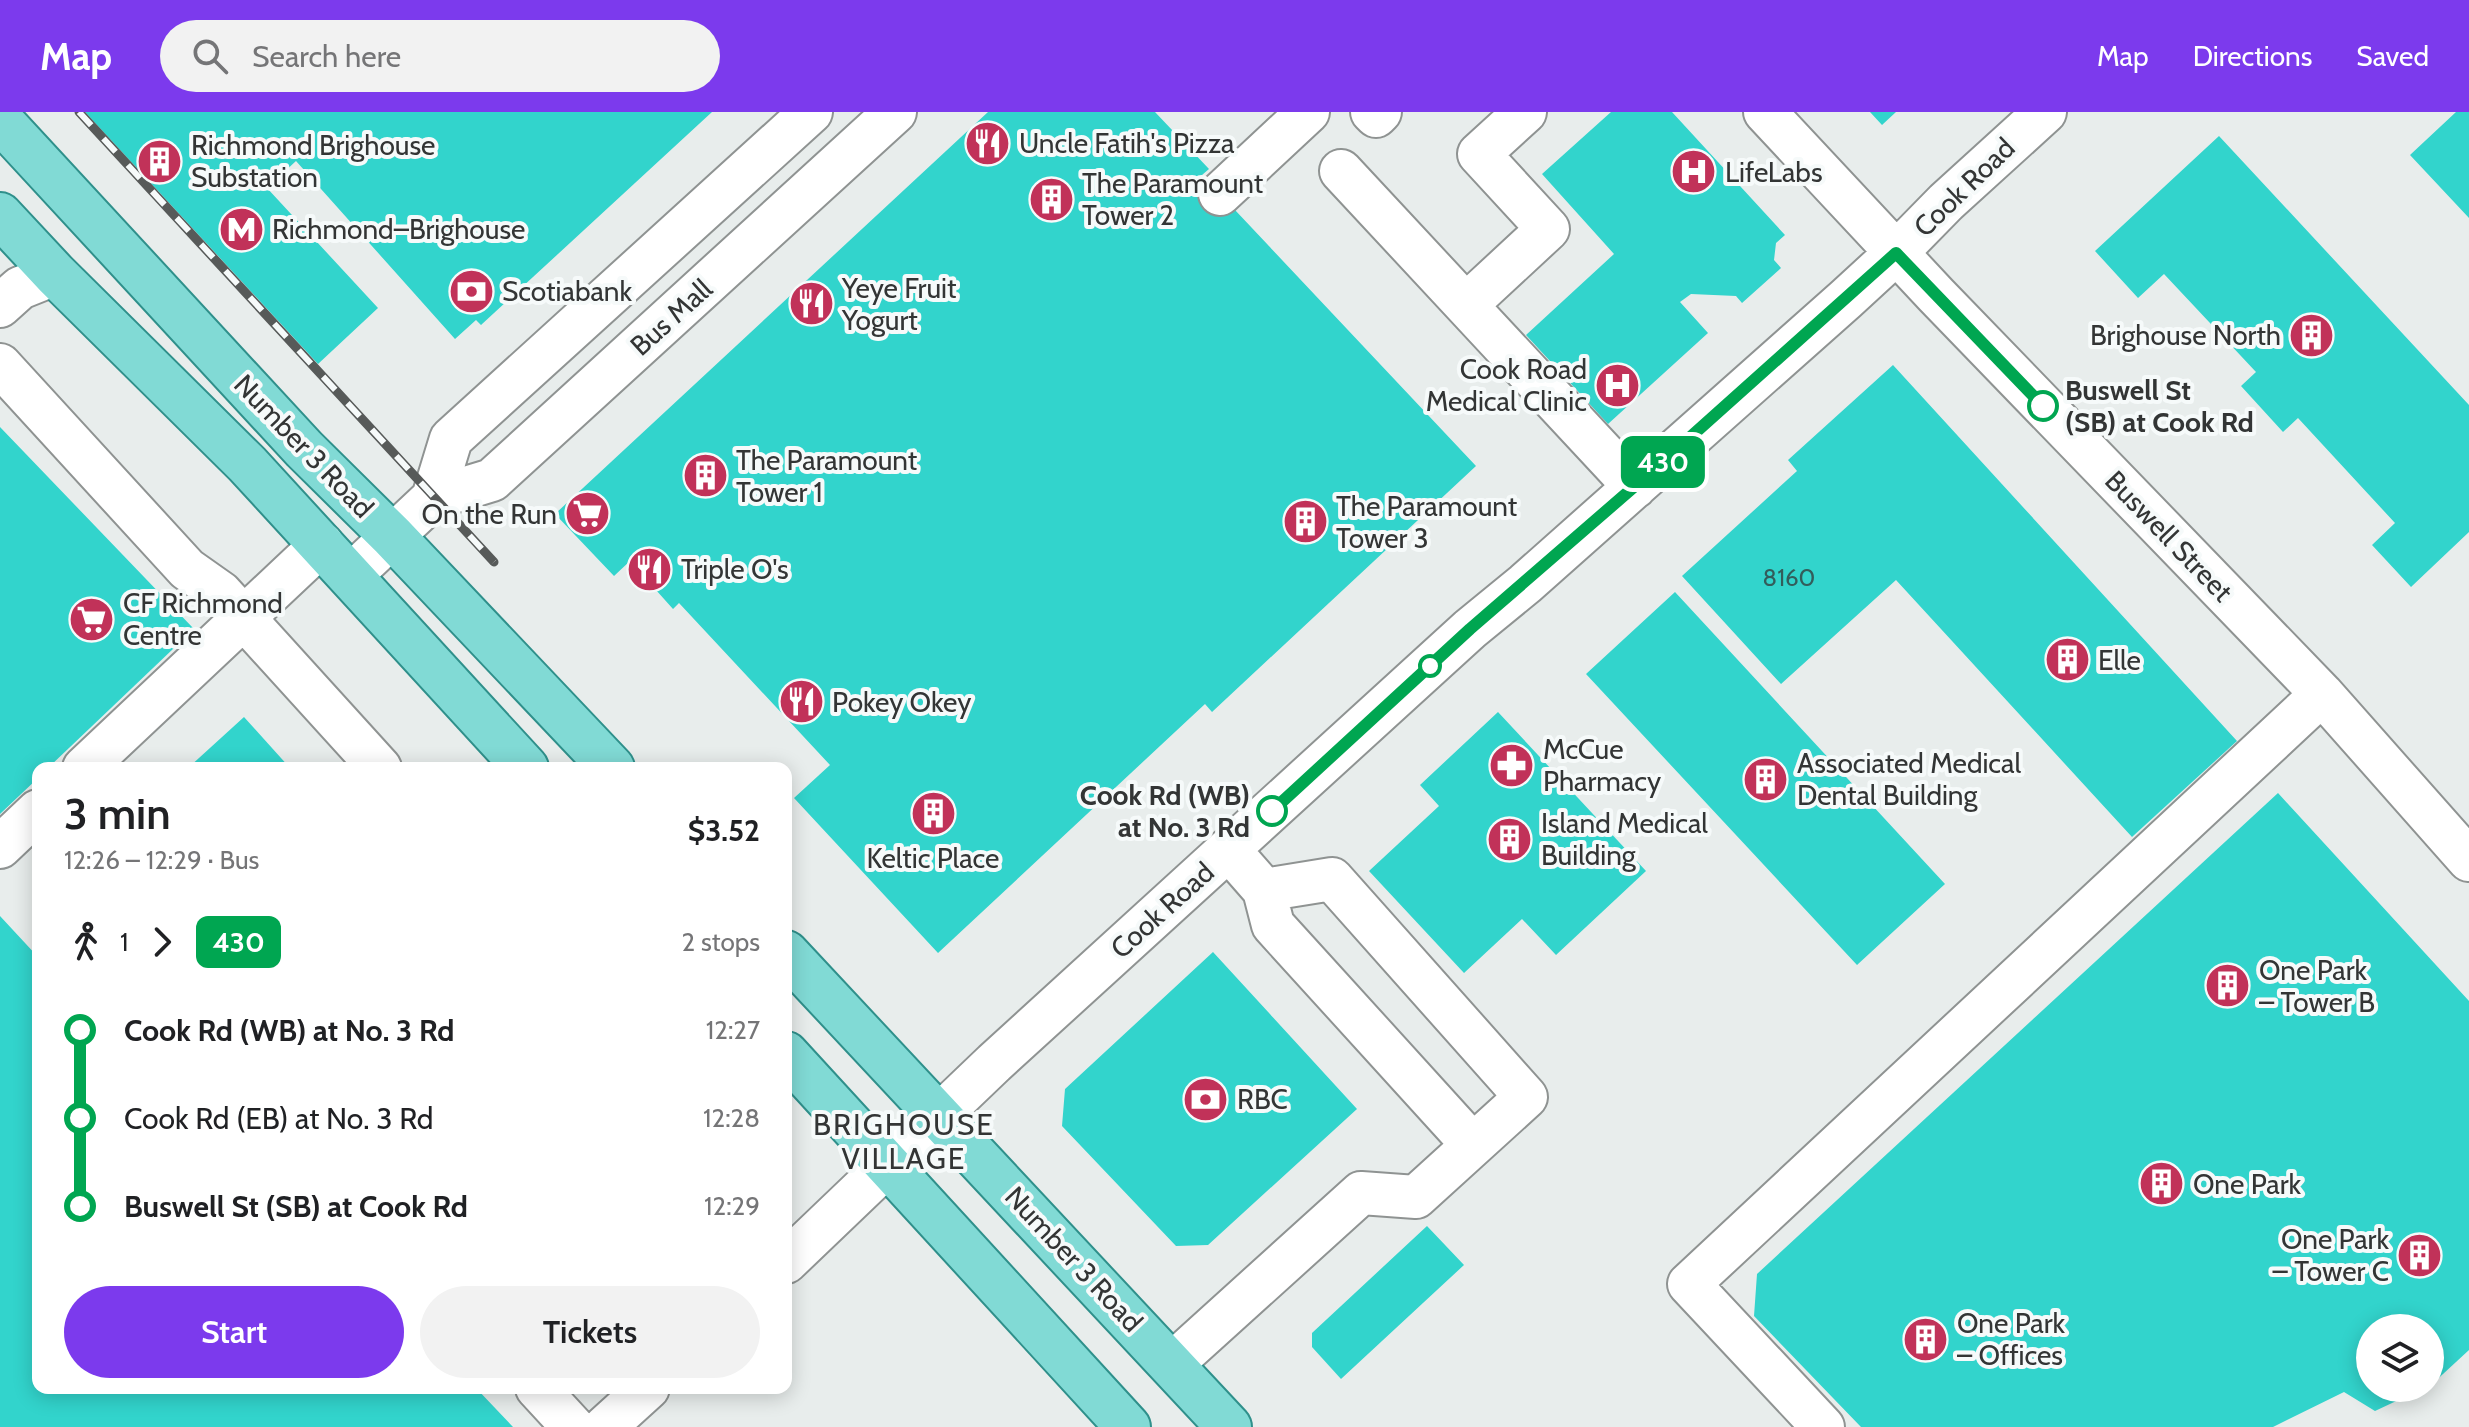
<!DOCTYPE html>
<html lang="en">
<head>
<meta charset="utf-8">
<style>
	:root { --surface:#fff; --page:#f2f2f2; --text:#202124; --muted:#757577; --accent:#7c3aed }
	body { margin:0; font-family:Cabin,sans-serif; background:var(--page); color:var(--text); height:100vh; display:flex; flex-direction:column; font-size:30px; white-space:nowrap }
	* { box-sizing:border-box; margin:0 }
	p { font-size:26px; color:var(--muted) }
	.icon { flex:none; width:44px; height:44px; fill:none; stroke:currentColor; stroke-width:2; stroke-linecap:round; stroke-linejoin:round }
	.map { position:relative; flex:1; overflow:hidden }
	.panel { position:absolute; left:32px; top:650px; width:760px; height:632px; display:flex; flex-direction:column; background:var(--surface); border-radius:16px; box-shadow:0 4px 20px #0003 }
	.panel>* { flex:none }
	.badge { padding:0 16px; border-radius:12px; font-size:28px; line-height:52px }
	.controls { position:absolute; left:2356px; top:1202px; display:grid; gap:16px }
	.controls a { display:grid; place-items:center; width:88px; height:88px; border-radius:50%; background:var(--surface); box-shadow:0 4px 20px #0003; font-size:40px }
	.map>.badge { position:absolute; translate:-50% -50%; box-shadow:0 0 0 4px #fff }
	.legs { display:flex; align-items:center; gap:12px; height:88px; padding:0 32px; font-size:26px }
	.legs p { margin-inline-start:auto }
	.summary { display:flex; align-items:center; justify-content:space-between; height:136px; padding:0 32px }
	h1 { font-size:44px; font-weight:600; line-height:60px }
	.cta { display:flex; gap:16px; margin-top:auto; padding:16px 32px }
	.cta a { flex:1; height:92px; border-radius:48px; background:var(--accent); color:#fff; font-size:32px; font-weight:600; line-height:92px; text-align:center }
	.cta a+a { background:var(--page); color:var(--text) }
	ul { padding:0 32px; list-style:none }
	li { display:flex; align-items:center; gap:28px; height:88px; font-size:30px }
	li i { display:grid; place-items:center; width:12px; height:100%; margin:0 10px; background:currentColor }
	li i::after { content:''; width:20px; height:20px; margin:-10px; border:6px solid; border-radius:50%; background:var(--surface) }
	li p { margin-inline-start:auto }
	li:first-child i { background:linear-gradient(#0000 50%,currentColor 0) }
	li:last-child i { background:linear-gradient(currentColor 50%,#0000 0) }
	header { display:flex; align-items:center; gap:48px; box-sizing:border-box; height:112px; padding:0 40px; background:var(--accent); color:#fff }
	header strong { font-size:38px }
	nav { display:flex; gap:44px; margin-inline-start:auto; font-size:28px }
	.search { width:560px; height:72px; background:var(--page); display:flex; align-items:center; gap:20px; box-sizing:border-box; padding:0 28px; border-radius:44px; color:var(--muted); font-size:30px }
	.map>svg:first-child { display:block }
</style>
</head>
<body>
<header>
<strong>Map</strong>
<div class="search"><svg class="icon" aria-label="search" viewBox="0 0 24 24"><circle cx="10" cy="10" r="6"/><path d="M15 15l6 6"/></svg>Search here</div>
<nav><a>Map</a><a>Directions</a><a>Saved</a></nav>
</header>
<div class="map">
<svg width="2469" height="1315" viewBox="0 0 2469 1315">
	<rect width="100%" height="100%" fill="#e8edec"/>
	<path fill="#32d4cc" d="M85,0H712L481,213L476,208L455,227L296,49L267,76L378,196L318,252Z
		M988,0H1155L1209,57L1202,63L1476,354L1212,600L1205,592L938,841L794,686L830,653L679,491L673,497L630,449L614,464L555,402Z
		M1611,0H1672L1785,123L1776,131L1774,148L1781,156L1742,191L1736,184L1691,182L1680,190L1708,221L1608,312L1526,223L1614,142L1542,62Z
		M1870,0H1896L1882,13Z
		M2456,0H2469V106L2410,43Z
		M2219,24L2469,293V420L2411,475L2372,433L2395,411L2298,306L2283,320L2241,274L2256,260L2164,162L2138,186L2095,139Z
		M1893,253L2237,629L2132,725L1896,468L1781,572L1682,464L1797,359L1788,348Z
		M0,315L194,517L48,656H38V666L0,702Z
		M1675,480L1945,772L1857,853L1586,562Z
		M1498,600L1646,759L1556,843L1522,807L1464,861L1369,759L1439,694L1420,673Z
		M244,605L290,656H188Z
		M2278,681L2469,889V1238L2430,1274V1216H2370V1276H2424L2375,1299L2344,1280L2273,1315H1861L1754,1204L1757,1162Z
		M0,804L38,845V1276H476L513,1315H0Z
		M1213,840L1357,997L1208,1133L1176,1134L1062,1014L1065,977Z
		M1427,1114L1464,1153L1341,1267L1312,1235V1221Z"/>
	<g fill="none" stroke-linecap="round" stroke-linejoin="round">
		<defs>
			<path id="minor" d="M1372,0L1376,4L1380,0
				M1765,0L1936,183L2322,582L2469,748
				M1341,59L1635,375
				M1220,82L1308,0
				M1466,193L1548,117L1479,42L1525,0
				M0,194L20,176L55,162
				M0,253L187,457L221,481L380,656
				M433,386L451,327L811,0
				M350,464L433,386L492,368L895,0
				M84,656L322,432
				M0,735L38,699
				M1264,778L1273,813L1472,1032
				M786,1150L994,951L1470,517L1525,472L1846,187L1896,141L1946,90L2045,0
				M1172,1252L1361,1081L1416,1085L1526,985L1332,767L1264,778L1229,738
				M537,1276L573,1315
				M605,1315L648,1276
				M1823,1315L1689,1172L2322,582"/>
			<path id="major" d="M0,8L304,337L392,424L612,656
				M0,103L55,162L247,352L526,656
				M786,841L1229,1315
				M786,942L1128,1315"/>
		</defs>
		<use href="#minor" stroke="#8f9392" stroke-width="46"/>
		<use href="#major" stroke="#2f908b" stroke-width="48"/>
		<use href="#minor" stroke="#fff" stroke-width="42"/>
		<use href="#major" stroke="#81dad5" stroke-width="44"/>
		<defs>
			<path id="rail" d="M79,0L494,450"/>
		</defs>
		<use href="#rail" stroke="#575a59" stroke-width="9"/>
		<use href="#rail" stroke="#f6fafa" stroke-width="6" stroke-dasharray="18" stroke-linecap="butt"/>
	</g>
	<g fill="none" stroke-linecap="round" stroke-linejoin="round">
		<defs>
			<path id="line-1" d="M1272,699L1470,517L1658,354L1896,141L2043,294"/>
		</defs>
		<use href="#line-1" stroke="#fff" stroke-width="18"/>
		<use href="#line-1" stroke="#00a651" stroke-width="12"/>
	</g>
	<defs>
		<symbol id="restaurant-disc" viewBox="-11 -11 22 22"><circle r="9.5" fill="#c13259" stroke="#f6fafa"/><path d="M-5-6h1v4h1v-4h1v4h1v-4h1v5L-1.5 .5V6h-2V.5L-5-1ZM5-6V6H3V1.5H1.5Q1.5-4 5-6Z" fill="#fff"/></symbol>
		<symbol id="building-disc" viewBox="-11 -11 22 22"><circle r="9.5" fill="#c13259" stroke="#f6fafa"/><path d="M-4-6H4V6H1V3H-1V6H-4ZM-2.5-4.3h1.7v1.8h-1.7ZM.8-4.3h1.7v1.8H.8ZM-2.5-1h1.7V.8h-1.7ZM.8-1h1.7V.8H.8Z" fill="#fff"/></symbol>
		<symbol id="hospital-disc" viewBox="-11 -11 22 22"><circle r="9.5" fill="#c13259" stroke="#f6fafa"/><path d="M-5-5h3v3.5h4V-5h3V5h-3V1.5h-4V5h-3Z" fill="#fff"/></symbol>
		<symbol id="metro-disc" viewBox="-11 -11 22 22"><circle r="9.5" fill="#c13259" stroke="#f6fafa"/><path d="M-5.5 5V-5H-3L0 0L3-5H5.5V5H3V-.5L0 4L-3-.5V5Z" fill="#fff"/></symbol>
		<symbol id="bank-disc" viewBox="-11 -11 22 22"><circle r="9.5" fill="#c13259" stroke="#f6fafa"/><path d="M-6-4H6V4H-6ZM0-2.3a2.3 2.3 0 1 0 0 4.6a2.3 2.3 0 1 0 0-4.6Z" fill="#fff"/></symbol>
		<symbol id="supermarket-disc" viewBox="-11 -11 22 22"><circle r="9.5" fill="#c13259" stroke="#f6fafa"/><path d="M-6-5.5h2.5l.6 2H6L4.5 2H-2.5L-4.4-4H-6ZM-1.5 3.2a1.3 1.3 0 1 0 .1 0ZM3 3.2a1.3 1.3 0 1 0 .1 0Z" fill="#fff"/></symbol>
		<symbol id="pharmacy-disc" viewBox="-11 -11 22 22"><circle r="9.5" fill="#c13259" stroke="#f6fafa"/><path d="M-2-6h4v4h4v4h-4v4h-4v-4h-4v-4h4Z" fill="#fff"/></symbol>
	</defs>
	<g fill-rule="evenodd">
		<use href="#restaurant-disc" x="962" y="6" width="51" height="51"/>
		<use href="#building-disc" x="134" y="24" width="51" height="51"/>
		<use href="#hospital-disc" x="1668" y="34" width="51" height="51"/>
		<use href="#building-disc" x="1026" y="62" width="51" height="51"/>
		<use href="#metro-disc" x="216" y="92" width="51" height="51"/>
		<use href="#bank-disc" x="446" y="154" width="51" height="51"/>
		<use href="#restaurant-disc" x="786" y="166" width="51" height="51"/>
		<use href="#building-disc" x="2286" y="198" width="51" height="51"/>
		<use href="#hospital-disc" x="1592" y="248" width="51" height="51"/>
		<use href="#building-disc" x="680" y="338" width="51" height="51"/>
		<use href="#supermarket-disc" x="562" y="376" width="51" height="51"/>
		<use href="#building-disc" x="1280" y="384" width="51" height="51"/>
		<use href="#restaurant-disc" x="624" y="432" width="51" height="51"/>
		<use href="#supermarket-disc" x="66" y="482" width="51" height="51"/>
		<use href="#building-disc" x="2042" y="522" width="51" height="51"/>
		<use href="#restaurant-disc" x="776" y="564" width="51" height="51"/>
		<use href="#pharmacy-disc" x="1486" y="628" width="51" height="51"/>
		<use href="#building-disc" x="1740" y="642" width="51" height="51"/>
		<use href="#building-disc" x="908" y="676" width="51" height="51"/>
		<use href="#building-disc" x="1484" y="702" width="51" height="51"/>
		<use href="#building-disc" x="2202" y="848" width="51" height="51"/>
		<use href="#bank-disc" x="1180" y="962" width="51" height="51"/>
		<use href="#building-disc" x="2136" y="1046" width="51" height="51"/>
		<use href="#building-disc" x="2394" y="1118" width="51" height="51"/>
		<use href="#building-disc" x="1900" y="1202" width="51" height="51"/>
	</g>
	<g fill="#fff" stroke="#00a651" stroke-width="4">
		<circle cx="2043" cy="294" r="14"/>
		<circle cx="1430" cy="554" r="10"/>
		<circle cx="1272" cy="699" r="14"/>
	</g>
	<g text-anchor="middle" stroke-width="8" stroke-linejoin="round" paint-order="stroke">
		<g font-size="24" fill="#335d5b">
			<text x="1789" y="474">8160</text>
		</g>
		<g font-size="28" fill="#333535" stroke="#f6fafa" text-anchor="start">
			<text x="1019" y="41">Uncle Fatih's Pizza</text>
			<text x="191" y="43">Richmond Brighouse<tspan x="191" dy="32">Substation</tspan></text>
			<text x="1725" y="70">LifeLabs</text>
			<text x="1082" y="81">The Paramount<tspan x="1082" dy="32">Tower 2</tspan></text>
			<text x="272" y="127">Richmond–Brighouse</text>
			<text x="842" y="186">Yeye Fruit<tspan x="842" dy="32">Yogurt</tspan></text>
			<text x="502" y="189">Scotiabank</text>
			<text x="2281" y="233" text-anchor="end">Brighouse North</text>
			<text x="1587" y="267" text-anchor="end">Cook Road<tspan x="1587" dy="32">Medical Clinic</tspan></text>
			<text x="736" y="358">The Paramount<tspan x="736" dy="32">Tower 1</tspan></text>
			<text x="1336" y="404">The Paramount<tspan x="1336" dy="32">Tower 3</tspan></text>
			<text x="557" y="412" text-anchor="end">On the Run</text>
			<text x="681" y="467">Triple O's</text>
			<text x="123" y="501">CF Richmond<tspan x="123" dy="32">Centre</tspan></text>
			<text x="2098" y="558">Elle</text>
			<text x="832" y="600">Pokey Okey</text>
			<text x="1543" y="647">McCue<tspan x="1543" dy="32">Pharmacy</tspan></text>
			<text x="1797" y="661">Associated Medical<tspan x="1797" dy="32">Dental Building</tspan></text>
			<text x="1541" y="721">Island Medical<tspan x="1541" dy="32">Building</tspan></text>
			<text x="933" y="756" text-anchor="middle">Keltic Place</text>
			<text x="2259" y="868">One Park<tspan x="2259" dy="32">– Tower B</tspan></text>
			<text x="1237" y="997">RBC</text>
			<text x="2193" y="1082">One Park</text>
			<text x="2389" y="1137" text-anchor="end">One Park<tspan x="2389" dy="32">– Tower C</tspan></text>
			<text x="1957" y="1221">One Park<tspan x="1957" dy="32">– Offices</tspan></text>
		</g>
		<g font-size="28" fill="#333535" stroke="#f6fafa">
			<text transform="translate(1964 75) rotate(-44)" y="10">Cook Road</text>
			<text transform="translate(671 205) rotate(-42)" y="10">Bus Mall</text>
			<text transform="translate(304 334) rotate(46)" y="10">Number 3 Road</text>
			<text transform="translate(2169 424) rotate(46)" y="10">Buswell Street</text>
			<text transform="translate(1162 798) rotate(-42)" y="10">Cook Road</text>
			<text transform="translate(1074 1147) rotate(47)" y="10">Number 3 Road</text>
		</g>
		<g font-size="28" font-weight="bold" fill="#333535" stroke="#f6fafa" text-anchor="start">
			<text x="2065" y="288">Buswell St<tspan x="2065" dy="32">(SB) at Cook Rd</tspan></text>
			<text x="1250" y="693" text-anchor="end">Cook Rd (WB)<tspan x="1250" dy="32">at No. 3 Rd</tspan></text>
		</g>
		<g font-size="30" letter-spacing="2" fill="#333535" stroke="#f6fafa">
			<text x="904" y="1023">BRIGHOUSE<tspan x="904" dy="34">VILLAGE</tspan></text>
		</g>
	</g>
</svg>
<div class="controls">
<a><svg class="icon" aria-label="layers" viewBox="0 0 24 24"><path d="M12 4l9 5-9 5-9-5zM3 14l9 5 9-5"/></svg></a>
</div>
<b class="badge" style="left:1663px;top:350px;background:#00a651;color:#fff">430</b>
<section class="panel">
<div class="summary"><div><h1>3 min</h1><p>12:26 – 12:29 · Bus</p></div><b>$3.52</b></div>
<div class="legs"><svg class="icon" aria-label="walk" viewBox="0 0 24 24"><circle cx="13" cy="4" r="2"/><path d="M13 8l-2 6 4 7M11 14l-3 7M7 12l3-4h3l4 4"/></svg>1<svg class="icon" aria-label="forward" viewBox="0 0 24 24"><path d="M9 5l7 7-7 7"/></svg><b class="badge" style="background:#00a651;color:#fff">430</b><p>2 stops</p></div>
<ul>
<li><i style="color:#00a651"></i><b>Cook Rd (WB) at No. 3 Rd</b><p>12:27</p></li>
<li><i style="color:#00a651"></i><span>Cook Rd (EB) at No. 3 Rd</span><p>12:28</p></li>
<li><i style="color:#00a651"></i><b>Buswell St (SB) at Cook Rd</b><p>12:29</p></li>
</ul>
<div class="cta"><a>Start</a><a>Tickets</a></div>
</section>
</div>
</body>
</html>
